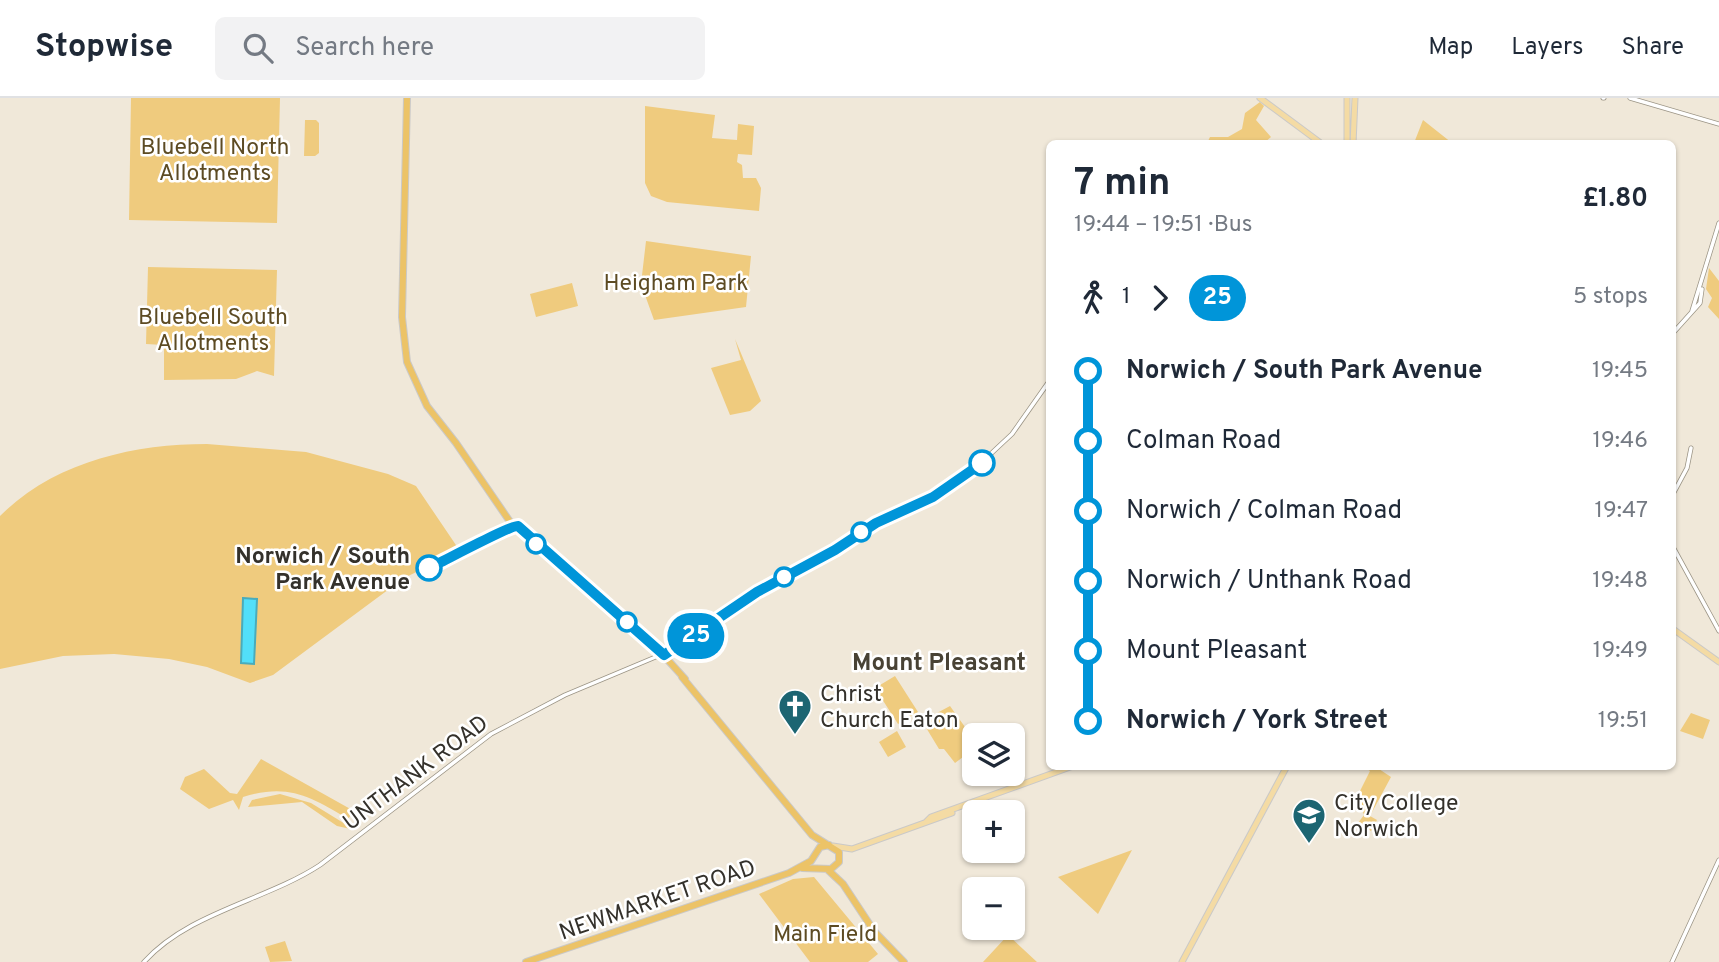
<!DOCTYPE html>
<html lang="en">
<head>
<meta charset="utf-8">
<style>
	:root { --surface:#fff; --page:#f2f2f3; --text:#1f2937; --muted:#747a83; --line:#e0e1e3 }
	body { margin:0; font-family:Overpass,sans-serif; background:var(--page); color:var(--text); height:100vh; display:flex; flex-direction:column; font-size:26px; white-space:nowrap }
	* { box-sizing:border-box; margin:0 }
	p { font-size:23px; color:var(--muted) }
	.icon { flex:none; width:38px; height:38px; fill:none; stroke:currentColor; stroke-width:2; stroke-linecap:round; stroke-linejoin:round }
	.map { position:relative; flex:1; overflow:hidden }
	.panel { position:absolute; left:1046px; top:42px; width:630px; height:630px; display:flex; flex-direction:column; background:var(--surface); border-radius:10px; box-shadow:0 2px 5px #0004 }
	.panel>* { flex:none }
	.badge { padding:0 14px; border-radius:23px; font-size:24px; line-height:46px }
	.tools { position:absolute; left:962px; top:625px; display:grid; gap:14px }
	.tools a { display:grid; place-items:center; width:63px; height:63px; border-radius:10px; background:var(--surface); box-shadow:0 2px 5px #0004; font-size:35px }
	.map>.badge { position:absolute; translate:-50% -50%; box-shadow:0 0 0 4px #fff }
	.legs { display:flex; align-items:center; gap:10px; height:77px; padding:0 28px; font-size:23px }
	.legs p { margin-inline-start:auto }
	.summary { display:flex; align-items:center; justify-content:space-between; height:119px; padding:0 28px }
	h1 { font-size:38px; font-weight:700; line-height:52px }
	ul { padding:0 28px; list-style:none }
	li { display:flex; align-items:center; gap:24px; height:70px; font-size:26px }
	li i { display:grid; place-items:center; width:10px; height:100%; margin:0 9px; background:currentColor }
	li i::after { content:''; width:18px; height:18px; margin:-9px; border:5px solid; border-radius:50%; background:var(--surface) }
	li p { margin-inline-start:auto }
	li:first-child i { background:linear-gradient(#0000 50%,currentColor 0) }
	li:last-child i { background:linear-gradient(currentColor 50%,#0000 0) }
	header { display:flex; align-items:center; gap:42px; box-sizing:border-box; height:98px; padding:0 35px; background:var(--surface); border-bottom:2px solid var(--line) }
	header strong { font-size:33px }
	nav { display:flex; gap:38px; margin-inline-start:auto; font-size:24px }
	.search { width:490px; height:63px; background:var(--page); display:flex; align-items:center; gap:18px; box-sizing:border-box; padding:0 24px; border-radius:10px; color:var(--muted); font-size:26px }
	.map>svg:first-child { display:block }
</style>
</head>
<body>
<header>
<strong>Stopwise</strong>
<div class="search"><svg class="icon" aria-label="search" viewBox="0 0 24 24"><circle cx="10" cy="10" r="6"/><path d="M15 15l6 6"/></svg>Search here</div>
<nav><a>Map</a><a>Layers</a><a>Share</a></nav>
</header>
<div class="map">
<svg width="1719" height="864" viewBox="0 0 1719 864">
	<rect width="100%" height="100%" fill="#f0e8d9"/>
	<path fill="#efcb7e" d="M131,0H280L277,125L129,122Z
		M1260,4L1264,8L1256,22L1271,39L1264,45H1207L1210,39H1228L1242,31L1245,15Z
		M645,8L715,17L712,40L737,42L738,26L754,28L752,57L738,56L737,64L742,67L743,80H756L761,90L759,113L667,104L651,98L645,85Z
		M305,22H316L319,25V55L315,58H304Z
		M1423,22L1452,45H1414Z
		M646,143L751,158L746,209L654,222L641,186Z
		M148,169L277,172L274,278L257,273L236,281L164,282V247L146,246Z
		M1709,170L1719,183V221L1708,209L1712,200L1706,191Z
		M572,185L578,208L536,219L530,196Z
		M735,241L761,303L750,313L730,317L711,270L741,262Z
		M207,346L306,354L388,376L416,388L460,453L404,480L273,577L250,585L207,569L169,561L114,556L63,558L0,571V418C54,364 133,346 207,346Z
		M895,578L918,614L898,626L875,590Z
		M950,608L975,643V650L955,665L944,651H939L922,623Z
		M1691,615L1710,622L1703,641L1680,633Z
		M897,633L906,649L888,659L879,644Z
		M261,661L354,713L348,721C310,698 288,685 243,699L239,712L233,702L209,711L180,691L185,679L204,671L230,695L237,696Z
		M1364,669H1376L1391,679L1370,718L1377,722L1371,733L1358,725L1364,717L1362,711L1352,709L1370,673Z
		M280,696L311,705L355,732L337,728L302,704L248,709L252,702Z
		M1132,752L1098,816L1058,779Z
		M814,779L878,856L868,864H810L759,796L793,781Z
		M1008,837L1037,864H983Z
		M285,843L292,863L270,864L265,849Z"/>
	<path fill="#52dff9" stroke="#49abbb" stroke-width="2" d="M243,500L257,501L254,566L241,565Z"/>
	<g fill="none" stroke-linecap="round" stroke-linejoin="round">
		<defs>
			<path id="minor" d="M1603,0H1604
				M1630,0L1719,26
				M1692,213L1719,125
				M1673,235L1700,205L1702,191
				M1673,396L1687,370L1691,350
				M1673,449L1719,533
				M144,864C189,814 265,803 320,767L491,636L565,597L677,550L757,494L835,452L876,425L933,399L967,378L1012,336L1050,282
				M1672,864L1719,762"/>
			<path id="major" d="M1260,0L1322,46
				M1347,0V46
				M1353,46L1355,0
				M1673,531L1719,564
				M926,724L931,719L1073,668
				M833,748L852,751L952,715
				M1182,864L1287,668"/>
			<path id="highway" d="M407,0L402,219L407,264L427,308L456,345L515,431L526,437
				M525,434L598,499
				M595,497L657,550L685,581
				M682,579L812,737L839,754V764L831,771L802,770
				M828,772L843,786L874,833L904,864
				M526,864L789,775L811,763L820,749L829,747"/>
		</defs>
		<use href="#minor" stroke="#9b9485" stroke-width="5"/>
		<use href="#major" stroke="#cac9c8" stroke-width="7"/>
		<use href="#highway" stroke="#cac9c8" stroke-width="8"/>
		<use href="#minor" stroke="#fff" stroke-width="3.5"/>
		<use href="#major" stroke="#f4dba4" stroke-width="5"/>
		<use href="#highway" stroke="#ecc367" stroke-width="6"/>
	</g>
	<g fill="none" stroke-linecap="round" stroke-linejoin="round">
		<defs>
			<path id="line-1" d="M429,470C444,463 511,427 518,428L664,557L757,494L835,452L876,425L933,399L982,365"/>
		</defs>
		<use href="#line-1" stroke="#fff" stroke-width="16"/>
		<use href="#line-1" stroke="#0095d9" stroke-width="10"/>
	</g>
	<defs>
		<symbol id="church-pin" viewBox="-11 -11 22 30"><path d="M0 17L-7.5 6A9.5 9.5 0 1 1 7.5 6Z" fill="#1c6572" stroke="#fff"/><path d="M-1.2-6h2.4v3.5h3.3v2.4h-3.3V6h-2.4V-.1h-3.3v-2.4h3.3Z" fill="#fff"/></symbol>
		<symbol id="university-pin" viewBox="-11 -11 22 30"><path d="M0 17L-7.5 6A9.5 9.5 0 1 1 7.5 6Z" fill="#1c6572" stroke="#fff"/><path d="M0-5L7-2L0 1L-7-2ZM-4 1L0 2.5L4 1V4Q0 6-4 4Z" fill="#fff"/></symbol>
	</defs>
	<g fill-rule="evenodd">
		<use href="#church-pin" x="776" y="589" width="38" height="52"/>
		<use href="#university-pin" x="1290" y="698" width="38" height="52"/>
	</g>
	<g fill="#fff" stroke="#0095d9" stroke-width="3.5">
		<circle cx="982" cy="365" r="12"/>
		<circle cx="861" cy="434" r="9"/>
		<circle cx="536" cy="446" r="9"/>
		<circle cx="429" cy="470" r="12"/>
		<circle cx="784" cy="479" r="9"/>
		<circle cx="627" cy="524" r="9"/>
	</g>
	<g text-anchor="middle" stroke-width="5" stroke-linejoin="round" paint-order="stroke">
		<g font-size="23" fill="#5d4b23" stroke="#fff">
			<text x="215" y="56">Bluebell North<tspan x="215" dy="26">Allotments</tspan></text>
			<text x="676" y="192">Heigham Park</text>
			<text x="213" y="226">Bluebell South<tspan x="213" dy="26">Allotments</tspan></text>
			<text x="825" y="843">Main Field</text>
		</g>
		<g font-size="23" font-weight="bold" fill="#34312b" stroke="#fff" text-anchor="end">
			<text x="410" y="465">Norwich / South<tspan x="410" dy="26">Park Avenue</tspan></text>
		</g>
		<g font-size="23" fill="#34312b" stroke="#fff" text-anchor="start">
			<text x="820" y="603">Christ<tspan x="820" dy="26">Church Eaton</tspan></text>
			<text x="1334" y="712">City College<tspan x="1334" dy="26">Norwich</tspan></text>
		</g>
		<g font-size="23" fill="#34312b" stroke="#fff">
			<text transform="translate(415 674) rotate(-37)" y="8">UNTHANK ROAD</text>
			<text transform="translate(657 801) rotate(-19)" y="8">NEWMARKET ROAD</text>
		</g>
		<g font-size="24" font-weight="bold" fill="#484235" stroke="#fff">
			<text x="939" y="572">Mount Pleasant</text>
		</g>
	</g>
</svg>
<div class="tools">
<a><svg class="icon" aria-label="layers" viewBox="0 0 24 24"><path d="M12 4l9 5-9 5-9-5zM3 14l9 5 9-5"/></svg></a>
<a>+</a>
<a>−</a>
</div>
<b class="badge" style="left:696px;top:538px;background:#0095d9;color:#fff">25</b>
<section class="panel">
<div class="summary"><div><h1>7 min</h1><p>19:44 – 19:51 · Bus</p></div><b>£1.80</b></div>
<div class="legs"><svg class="icon" aria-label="walk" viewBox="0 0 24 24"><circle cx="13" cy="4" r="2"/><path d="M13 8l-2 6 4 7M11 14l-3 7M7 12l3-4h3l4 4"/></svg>1<svg class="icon" aria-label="forward" viewBox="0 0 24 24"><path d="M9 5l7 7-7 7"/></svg><b class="badge" style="background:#0095d9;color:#fff">25</b><p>5 stops</p></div>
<ul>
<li><i style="color:#0095d9"></i><b>Norwich / South Park Avenue</b><p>19:45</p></li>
<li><i style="color:#0095d9"></i><span>Colman Road</span><p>19:46</p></li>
<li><i style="color:#0095d9"></i><span>Norwich / Colman Road</span><p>19:47</p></li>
<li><i style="color:#0095d9"></i><span>Norwich / Unthank Road</span><p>19:48</p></li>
<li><i style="color:#0095d9"></i><span>Mount Pleasant</span><p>19:49</p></li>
<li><i style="color:#0095d9"></i><b>Norwich / York Street</b><p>19:51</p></li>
</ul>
</section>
</div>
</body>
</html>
